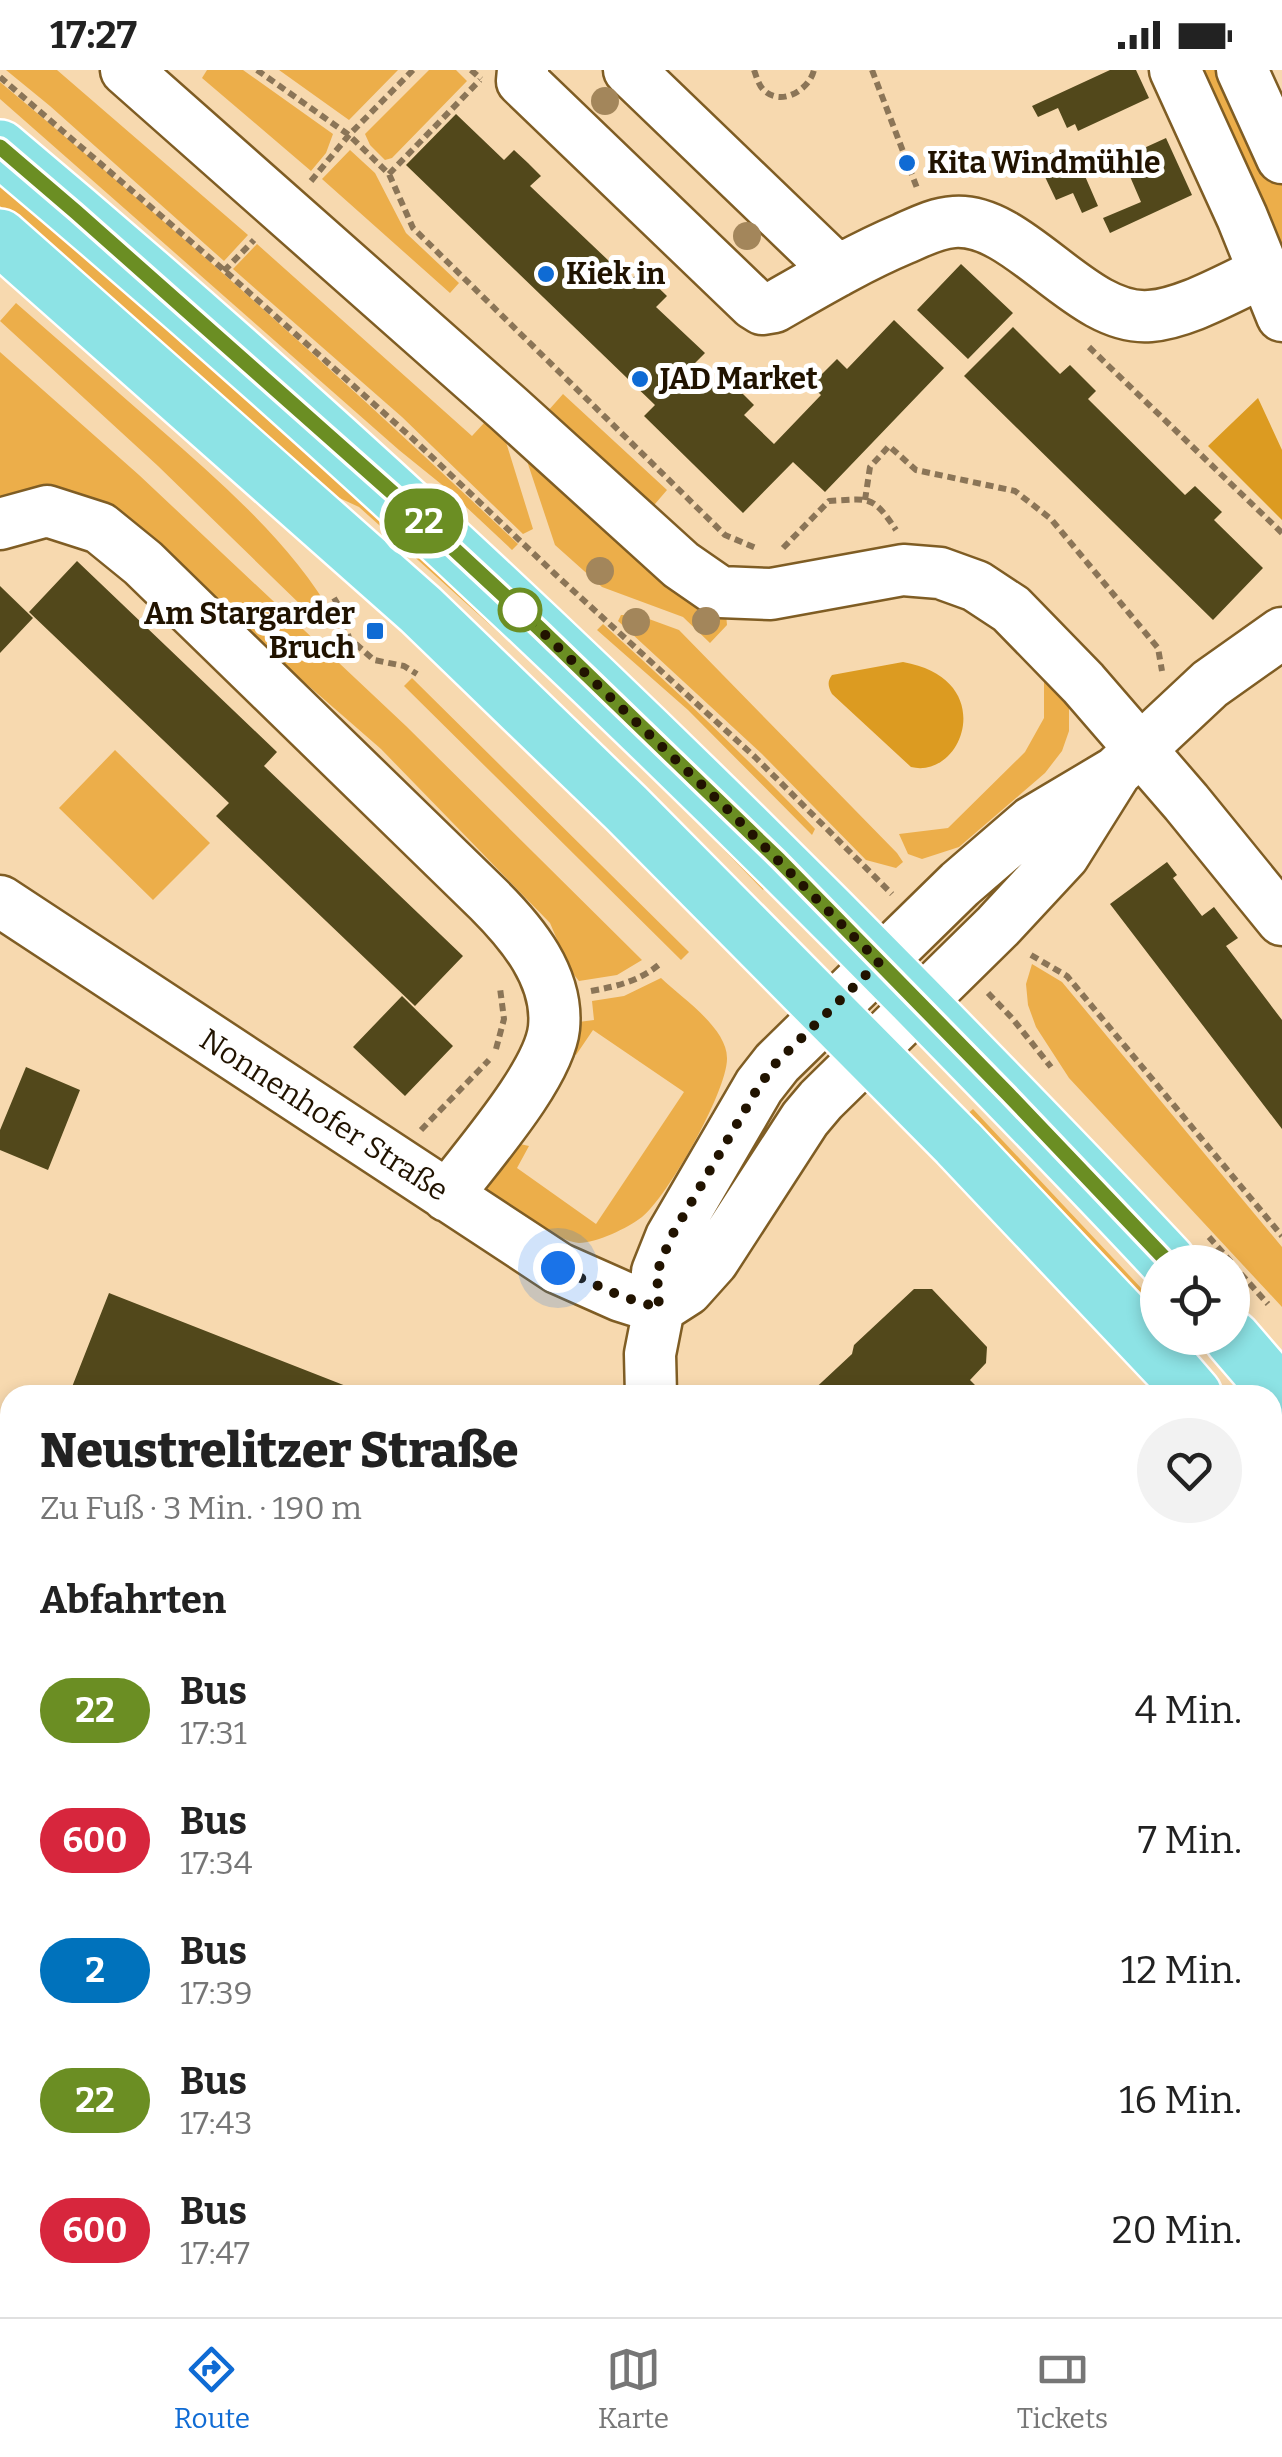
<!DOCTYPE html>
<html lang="de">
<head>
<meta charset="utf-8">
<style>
	:root { --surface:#fff; --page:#f2f2f2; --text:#222; --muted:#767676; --line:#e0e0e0; --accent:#0f6bd4 }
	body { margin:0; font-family:Bitter,serif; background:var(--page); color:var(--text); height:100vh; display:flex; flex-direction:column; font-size:38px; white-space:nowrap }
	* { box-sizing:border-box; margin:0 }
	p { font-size:32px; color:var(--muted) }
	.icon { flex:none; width:55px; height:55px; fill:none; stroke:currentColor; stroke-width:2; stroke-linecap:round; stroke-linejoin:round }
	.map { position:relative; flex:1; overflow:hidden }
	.drawer { position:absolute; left:0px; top:1315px; width:1282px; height:932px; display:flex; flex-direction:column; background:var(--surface); border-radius:30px 30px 0 0; box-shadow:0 5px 15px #0003 }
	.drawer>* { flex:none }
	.badge { padding:0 20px; border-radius:32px; font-size:35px; line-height:65px }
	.controls { position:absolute; left:1140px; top:1175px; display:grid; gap:20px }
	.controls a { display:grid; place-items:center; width:110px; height:110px; border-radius:50%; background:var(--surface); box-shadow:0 5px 15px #0003; font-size:50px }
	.you { position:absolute; width:50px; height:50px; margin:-25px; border:8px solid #fff; border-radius:50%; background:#1a73e8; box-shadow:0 0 0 15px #1a73e833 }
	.map>.badge { position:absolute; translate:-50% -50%; box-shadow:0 0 0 5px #fff }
	h2 { padding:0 40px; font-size:38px; line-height:90px }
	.round { display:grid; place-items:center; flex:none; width:105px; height:105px; border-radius:52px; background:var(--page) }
	.overview { display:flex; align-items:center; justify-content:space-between; height:170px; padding:0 40px }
	h1 { font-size:48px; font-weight:800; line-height:75px }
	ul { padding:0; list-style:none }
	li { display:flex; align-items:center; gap:30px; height:130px; padding:0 40px }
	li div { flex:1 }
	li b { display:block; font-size:38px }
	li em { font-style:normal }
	li .badge { min-width:110px; font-weight:700; text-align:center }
	.status { display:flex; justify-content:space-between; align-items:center; height:70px; padding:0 50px; background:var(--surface); direction:ltr }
	.status svg { height:28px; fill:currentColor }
	.menu { display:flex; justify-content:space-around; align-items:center; height:140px; border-top:2px solid var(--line); background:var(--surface); font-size:28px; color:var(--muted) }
	.menu a { display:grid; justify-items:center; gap:5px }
	.menu .active { color:var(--accent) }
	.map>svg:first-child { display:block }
</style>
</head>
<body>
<div class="status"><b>17:27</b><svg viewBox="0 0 49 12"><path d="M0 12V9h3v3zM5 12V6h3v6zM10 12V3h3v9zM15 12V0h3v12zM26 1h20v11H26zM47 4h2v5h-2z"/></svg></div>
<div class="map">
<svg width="1282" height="2247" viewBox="0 0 1282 2247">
	<rect width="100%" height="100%" fill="#f7d9af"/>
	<path fill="#ecae4a" d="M6,0H57L248,165L224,191L50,36Z
		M207,0H243L333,64L326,83L311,101L202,8Z
		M279,0H398L349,50Z
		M429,0H456L467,11L392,88L385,90L370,75L365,64Z
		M1192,0H1230L1282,115V200Z
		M0,12C178,160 350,315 518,474L512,480L446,418L399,380L0,29Z
		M350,80L375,103L406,163L459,213L450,223L322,109Z
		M0,111L292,370L536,590L770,811L763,820L689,744L538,598L359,437L322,420L144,260L0,136Z
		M257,174L472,366L496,340L533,459L523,464L402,347L233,199Z
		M16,233C64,275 112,317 160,359C224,415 293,475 335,549L328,556L305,539L158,396L0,251Z
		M0,282L139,405L406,656L642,890L617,905L579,911L570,900L550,853L381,679L154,481L0,440Z
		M563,324L667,420L643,448L539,351Z
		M516,358L726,544L727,555L710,573L683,547L602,517L555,475Z
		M621,545H638L679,560L897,783L903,792L896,798L866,790L762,684L618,551Z
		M603,554C676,620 747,688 815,759L812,765L688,640L597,560Z
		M1044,596L1069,626V661L1062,681L1045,703L959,777L922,789L908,784L899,764L948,758L1025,682L1044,648Z
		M412,608L689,882L681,890L404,616Z
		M115,680L210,773L153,830L59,738Z
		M1032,894L1062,912L1282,1177V1237L1069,1008L1036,957L1028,935L1026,914Z
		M661,908C682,928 727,958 727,988C728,1020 667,1128 642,1147C628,1158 596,1173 579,1173C555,1172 496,1127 473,1113L511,1072L529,1076L517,1098L596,1154L684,1022L593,960L576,985L569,978L563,954L594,950L592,931L624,926Z
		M973,1039L1157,1235V1250L963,1048Z"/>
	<path fill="#dc9b21" d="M1258,328L1282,380V450L1208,376Z
		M903,592C1000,609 963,710 911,697L832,624C828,616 827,612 832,605Z"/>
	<path fill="#52481b" d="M1110,0H1136L1149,28L1078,61L1075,54L1067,58L1058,38L1038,47L1032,36Z
		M456,44L504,90L514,80L528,93L541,106L530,116L630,211L640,200L667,226L656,237L705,283L693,295L718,319L728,309L754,335L744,345L774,374L821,325L811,315L837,289L847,299L894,250L944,298L825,422L793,392L743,443L644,346L655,335L406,95Z
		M1166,68L1192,125L1110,163L1103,148L1141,132L1122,88Z
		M1062,78L1078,90L1098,136L1082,143L1073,123L1056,130L1037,90Z
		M961,194L1013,243L968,289L917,240Z
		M1013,257L1060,304L1070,295L1096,321L1088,329L1185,425L1195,416L1222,442L1214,450L1263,498L1213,550L964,306Z
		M77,491L277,682L264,696L463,886L415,936L216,746L229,733L29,542Z
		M0,516L33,548L0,583Z
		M1167,792L1177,805L1173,808L1202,846L1214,837L1238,868L1226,876L1282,950V1059L1110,834Z
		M402,926L453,976L405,1026L353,977Z
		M26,997L80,1020L48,1100L0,1080V1060Z
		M914,1219H932L987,1277L986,1293L970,1310L985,1325H808L852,1284L854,1275Z
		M109,1223L369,1325H78L70,1322Z
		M0,1539L10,1543V1907L0,1903Z
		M1272,1959L1282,1969V2247H845L855,2238H1272Z
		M0,2014L10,2018V2238H209L206,2247H0Z"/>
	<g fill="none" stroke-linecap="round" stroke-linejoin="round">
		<defs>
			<path id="minor" d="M126,0L509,339L681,495L720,522L771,524L903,500L940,503L976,516L1011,539L1083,613L1186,732L1282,850
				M523,0L522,11L754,234L762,239L774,237C816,213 858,188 903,169C919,162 936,153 954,152C1020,147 1081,252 1150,246C1187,243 1230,217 1264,202
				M629,0L838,201
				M1175,0L1242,147L1282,246
				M1242,0L1282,88
				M0,454L47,441L100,458L143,493L489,830C522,863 559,907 554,958C549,1005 477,1086 447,1126
				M1116,702L1210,614L1282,563
				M0,831L558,1198L621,1226L659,1238
				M651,1325L650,1284L659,1238L657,1202L671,1167L759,1016L777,993L960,814L1032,752L1116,702L1064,785L998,856L821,1030L805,1049L713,1191L687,1220L659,1238
				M680,2247L690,2238"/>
			<path id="major" d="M0,78C319,346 623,631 915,929C1000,1016 1085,1103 1168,1192
				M0,167L421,540L626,738L958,1073L1169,1296L1194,1325
				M1232,1268L1282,1326
				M1272,1417L1282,1428"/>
		</defs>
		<use href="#minor" stroke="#7f5d24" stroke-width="55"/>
		<use href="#major" stroke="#fff" stroke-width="60"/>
		<path stroke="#8b7557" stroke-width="6" stroke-dasharray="8 5" stroke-linecap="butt" d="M257,0L349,65L389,104L413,158L725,465L756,478
			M471,0L481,9
			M754,0C757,8 759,17 766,22C784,36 810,18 814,0
			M872,0L917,118
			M0,7L225,201L412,368L555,504L755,687L892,824
			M389,104L480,10
			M311,111L349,65L413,0
			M224,201L254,170
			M1089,277L1282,463
			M865,430L870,397L889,376L916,400L1015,421L1051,449L1158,578L1162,601
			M783,478L829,431C870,429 872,424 896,460
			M334,528L342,541L349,568L374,590L404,596L417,604
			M1031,885L1067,906L1282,1166
			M591,921C618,916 640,911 661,893
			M988,923L1012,948L1051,997
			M496,979L504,949L500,918
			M421,1060L489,990
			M1209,1167L1231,1192
			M1232,1194L1268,1234"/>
		<use href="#minor" stroke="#fff" stroke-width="50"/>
		<use href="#major" stroke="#8de3e5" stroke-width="55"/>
	</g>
	<g fill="#a3865b">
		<circle cx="605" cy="31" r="14"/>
		<circle cx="747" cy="166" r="14"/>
		<circle cx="600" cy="501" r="14"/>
		<circle cx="706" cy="551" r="14"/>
		<circle cx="636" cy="552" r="14"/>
	</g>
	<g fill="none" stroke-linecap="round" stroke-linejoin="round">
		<defs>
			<path id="line" d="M0,77L76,142L412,440L540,559L779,790L1008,1024L1168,1192"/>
		</defs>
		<use href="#line" stroke="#fff" stroke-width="22"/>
		<use href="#line" stroke="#6b8e23" stroke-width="15"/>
		<path stroke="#211300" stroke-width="10" stroke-dasharray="0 18" d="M520,540L513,534L727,739L879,892L776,993L759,1016L671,1167L657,1202L659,1238L621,1226L558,1198"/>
	</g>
	<g fill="#0f6bd4" stroke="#fff" stroke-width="4">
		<circle cx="907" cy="93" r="10"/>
		<circle cx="546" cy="204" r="10"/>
		<circle cx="640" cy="309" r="10"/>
		<rect x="365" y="551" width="20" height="20" rx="5"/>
	</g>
	<circle fill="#fff" stroke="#6b8e23" stroke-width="5" cx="520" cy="540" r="20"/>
	<g text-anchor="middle" stroke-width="10" stroke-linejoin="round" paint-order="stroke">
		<g font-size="30" font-weight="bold" fill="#211300" stroke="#fff" text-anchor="start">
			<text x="927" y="103">Kita Windmühle</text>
			<text x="566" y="214">Kiek in</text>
			<text x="660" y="319">JAD Market</text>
			<text x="355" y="554" text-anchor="end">Am Stargarder<tspan x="355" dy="34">Bruch</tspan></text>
		</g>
		<g font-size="30" fill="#211300" stroke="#fff">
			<text transform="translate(324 1045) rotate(33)" y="10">Nonnenhofer Straße</text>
		</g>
	</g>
</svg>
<div class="controls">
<a><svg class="icon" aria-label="locate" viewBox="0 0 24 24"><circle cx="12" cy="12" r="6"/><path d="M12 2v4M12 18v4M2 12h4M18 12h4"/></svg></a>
</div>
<div class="you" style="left:558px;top:1198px"></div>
<b class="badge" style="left:424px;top:451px;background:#6b8e23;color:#fff">22</b>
<section class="drawer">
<div class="overview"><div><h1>Neustrelitzer Straße</h1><p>Zu Fuß · 3 Min. · 190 m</p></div><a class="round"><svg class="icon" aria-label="heart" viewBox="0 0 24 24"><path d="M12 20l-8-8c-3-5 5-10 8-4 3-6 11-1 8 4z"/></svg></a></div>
<h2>Abfahrten</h2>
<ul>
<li><span class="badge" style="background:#6b8e23;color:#fff">22</span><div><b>Bus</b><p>17:31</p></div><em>4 Min.</em></li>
<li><span class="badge" style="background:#d7263d;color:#fff">600</span><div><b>Bus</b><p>17:34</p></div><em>7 Min.</em></li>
<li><span class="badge" style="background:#0072bc;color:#fff">2</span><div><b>Bus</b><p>17:39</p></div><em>12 Min.</em></li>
<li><span class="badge" style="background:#6b8e23;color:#fff">22</span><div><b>Bus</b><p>17:43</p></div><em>16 Min.</em></li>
<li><span class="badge" style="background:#d7263d;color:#fff">600</span><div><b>Bus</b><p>17:47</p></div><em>20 Min.</em></li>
</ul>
</section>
</div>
<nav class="menu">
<a class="active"><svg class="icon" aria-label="directions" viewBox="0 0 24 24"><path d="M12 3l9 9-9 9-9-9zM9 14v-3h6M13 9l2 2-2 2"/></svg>Route</a>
<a><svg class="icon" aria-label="map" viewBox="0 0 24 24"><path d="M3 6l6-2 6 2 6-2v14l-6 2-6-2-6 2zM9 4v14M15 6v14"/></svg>Karte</a>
<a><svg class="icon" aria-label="tickets" viewBox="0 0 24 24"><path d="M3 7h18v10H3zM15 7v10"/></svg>Tickets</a>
</nav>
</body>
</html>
